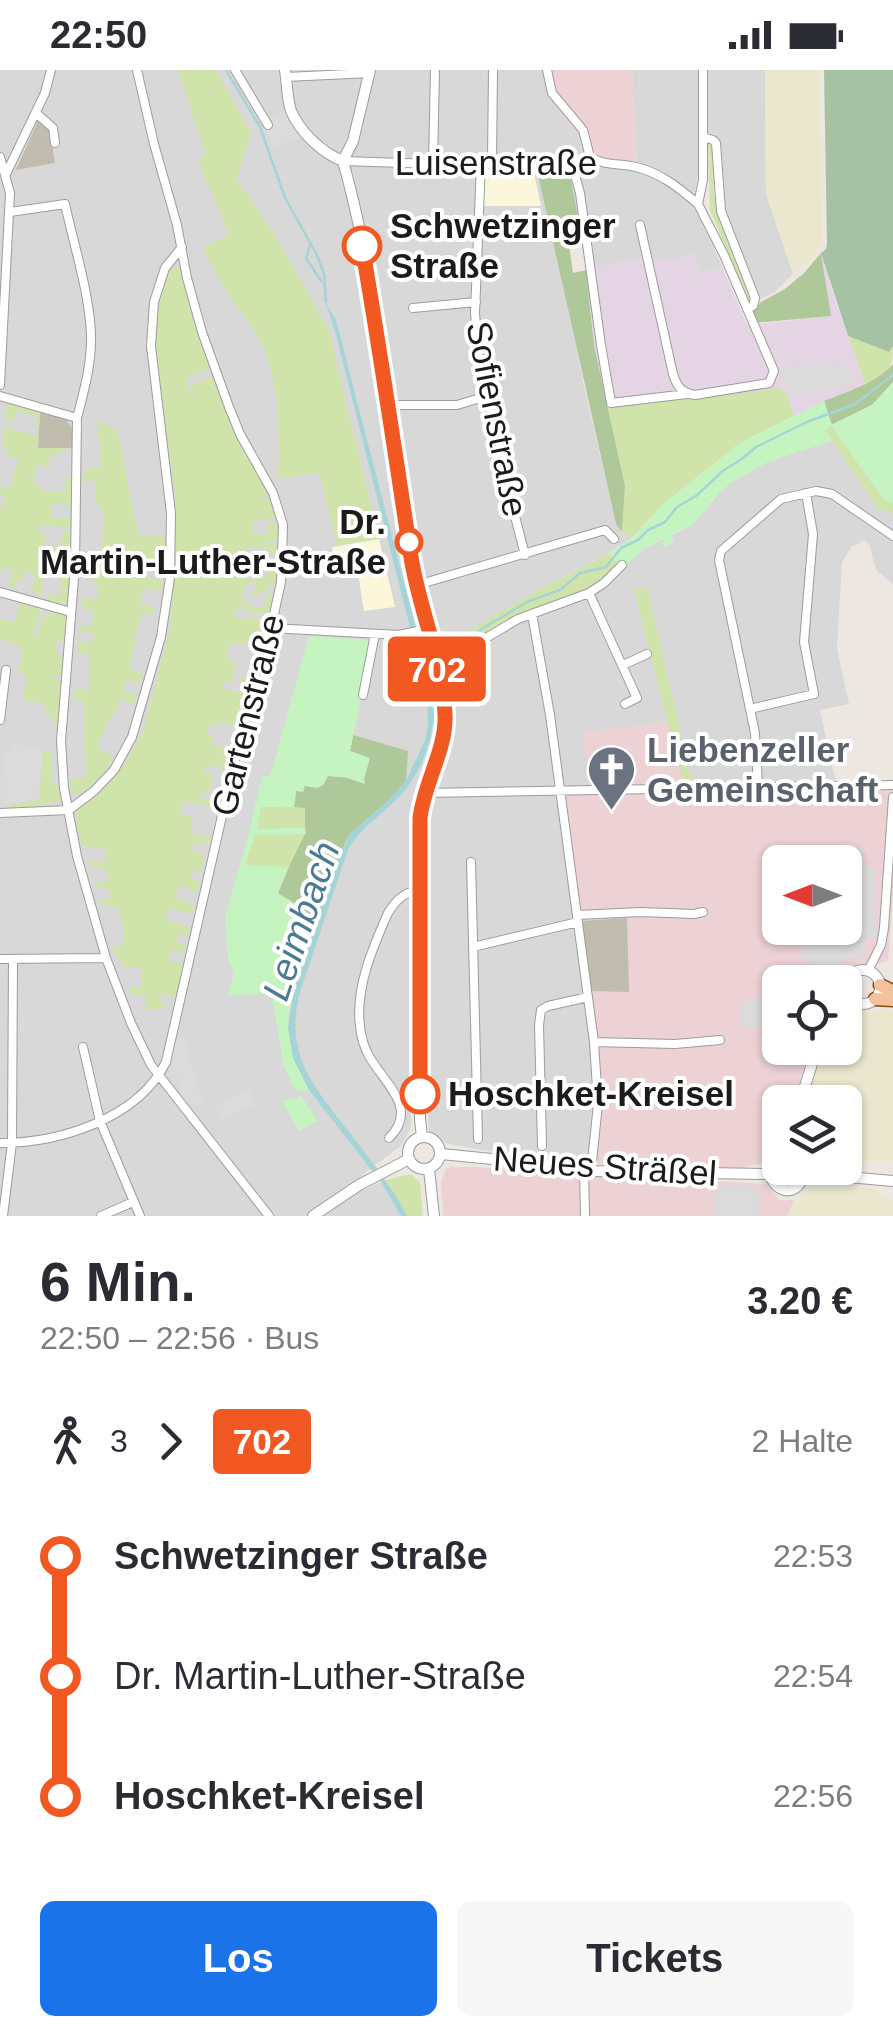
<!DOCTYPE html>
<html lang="de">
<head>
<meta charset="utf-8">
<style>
	:root { --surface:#fff; --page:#f7f7f7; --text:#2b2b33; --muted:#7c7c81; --accent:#1a73e8 }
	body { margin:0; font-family:Arial,sans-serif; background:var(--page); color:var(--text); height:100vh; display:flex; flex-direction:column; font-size:38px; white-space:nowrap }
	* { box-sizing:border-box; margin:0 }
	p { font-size:32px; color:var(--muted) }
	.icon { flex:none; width:55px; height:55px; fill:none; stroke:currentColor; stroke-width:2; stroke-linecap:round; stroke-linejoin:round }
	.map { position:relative; height:1146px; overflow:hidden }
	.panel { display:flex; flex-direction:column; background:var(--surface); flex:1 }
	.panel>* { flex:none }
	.badge { padding:0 20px; border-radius:8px; font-size:35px; line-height:65px }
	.needle { width:65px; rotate:270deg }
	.controls { position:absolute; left:762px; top:775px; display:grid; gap:20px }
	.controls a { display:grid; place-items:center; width:100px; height:100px; border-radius:15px; background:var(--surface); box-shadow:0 2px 8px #0004; font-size:50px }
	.map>.badge { position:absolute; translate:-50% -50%; box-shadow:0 0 0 5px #fff }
	.legs { display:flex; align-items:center; gap:15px; height:110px; padding:0 40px; font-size:32px }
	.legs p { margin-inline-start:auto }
	.head { display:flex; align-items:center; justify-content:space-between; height:170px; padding:0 40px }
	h1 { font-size:55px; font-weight:600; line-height:75px }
	.primary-button { display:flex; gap:20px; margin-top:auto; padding:20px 40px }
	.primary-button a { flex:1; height:115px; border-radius:15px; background:var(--accent); color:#fff; font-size:40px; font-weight:600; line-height:115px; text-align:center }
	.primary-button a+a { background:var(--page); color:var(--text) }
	ul { padding:0 40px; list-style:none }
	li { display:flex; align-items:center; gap:35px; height:120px; font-size:38px }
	li i { display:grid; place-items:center; width:15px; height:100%; margin:0 12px; background:currentColor }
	li i::after { content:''; width:25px; height:25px; margin:-12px; border:8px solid; border-radius:50%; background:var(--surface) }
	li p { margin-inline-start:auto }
	li:first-child i { background:linear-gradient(#0000 50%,currentColor 0) }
	li:last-child i { background:linear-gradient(currentColor 50%,#0000 0) }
	.status { display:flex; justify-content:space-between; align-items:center; height:70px; padding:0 50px; background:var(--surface); direction:ltr }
	.status svg { height:28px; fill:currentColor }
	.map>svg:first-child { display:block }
</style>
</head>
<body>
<div class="status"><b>22:50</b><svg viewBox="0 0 49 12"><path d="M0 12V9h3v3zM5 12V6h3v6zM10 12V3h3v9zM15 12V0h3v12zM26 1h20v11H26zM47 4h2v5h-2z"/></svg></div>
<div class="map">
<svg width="893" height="1146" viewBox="0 0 893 1146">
	<rect width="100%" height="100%" fill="#ece7e1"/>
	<path fill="#d9d8d8" d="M0,0H542L551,31L577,62L586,87L578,92L537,91L584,316L616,454L622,462L633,467L609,483L515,533L636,485L643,479L691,456L725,416L767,392L778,389L825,360L878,439L893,443V514L876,500L869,474L865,470L851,477L842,493L837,578L849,634L820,640L836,714L686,718L683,712L692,711L647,517L634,520L668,652L584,663L591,717L593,944L590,1094L537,1089L448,1074L429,1064L422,893L413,884L411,1057L402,1075L366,1102L351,1121L364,1120L381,1112L401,1146H0Z
		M632,0H765L766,124L793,204L775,222L760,229L726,148L717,70L713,64L700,61L698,103L693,136L706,158L722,197L700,203L694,184L666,191L643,188L586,200L569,99L588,90L637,95Z"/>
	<path fill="#ecd1d5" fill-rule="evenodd" d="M542,0H632L637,96L586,87L577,62L551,31Z
		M668,652L686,718L893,715V828L888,891L853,899L846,905L842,912H780V978H810L793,1032H780V1075L778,1079L759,1094L743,1098L590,1094L593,944L557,723L590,716L583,663ZM780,792H845V858H780Z
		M450,1097H474L766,1114L779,1130H794L787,1146H443L441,1111L446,1099Z"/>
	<path fill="#e5d4e4" d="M821,183L837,236L865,314L794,346L787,324L778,317L760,321L607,334L594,275L586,200L643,188L666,191L694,184L700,203L722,197L747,255L831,246Z"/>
	<path fill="#fcf6db" d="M533,98L541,136H483L485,99Z
		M379,469L395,537L364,541L358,504L345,506L342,491L334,492L332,477Z"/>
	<path fill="#c0bdae" d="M38,51L50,61L55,93L16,100Z
		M40,341L66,350L72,358L73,378H38Z
		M627,848L629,922L591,921L581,851Z"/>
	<path fill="#eae7ce" d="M765,0H820L822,174L814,186L793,204L766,124Z
		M882,939L893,940V1091H845V1032H806L822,981L825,978H845V952L858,943Z
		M809,1118H871L893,1131V1146H788L794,1130Z"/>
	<path fill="#d0e3ab" d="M178,0H215L251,62L238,105V111L277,168L329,260L379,469L337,475L319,403L278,409C280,365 280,303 256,264C247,248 234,235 225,219C217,206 210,192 203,178L229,164L197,89L206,86Z
		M708,73L713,78L714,126L750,230L747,229L710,140Z
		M176,196L182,200L210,299L186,308L189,320L193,319L192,315L212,306L237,367L269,424L258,429L269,427L277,449L253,451V464L267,465L268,453H277L279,467L275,468V471L265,472V474H276L277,483H268L267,477L245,478V489H268L267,497L248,495L246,508L257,509L258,506L268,507L269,497L277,496L275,516L267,515V521L261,522L259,527L252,525V521H256V514H246L242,531L254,537H263L268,523L273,524L270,545L246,542V537L239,536L238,541H235V548L244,549L249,547L267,552L259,573H246L245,575L229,573L227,591L236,593L231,613L224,611L222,618L238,622L242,607L249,609L238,657L216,651L214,657L208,656L207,664L213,666L212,674L234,678L227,706L221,705L222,696L216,694L214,697L205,696L204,702L213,705L209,724L200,722L199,727L221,733L219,739L183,731L179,743L193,747L190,762L212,768L211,775L197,772L196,776L190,775V780L203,783L202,802L192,800L190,808L199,811L197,823L194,822V819L178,816L176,827L194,835L192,843L169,839L165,850L188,856L189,866L178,864L176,872L187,875L182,884L170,879L168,890L184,895L177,928L163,924L160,933L171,936L153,940H135L146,939L145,926H134L126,918L141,917V898H125L110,876L124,875V857L118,837L103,836L97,829H109V819L97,818L95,812H107L108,799L95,798L89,792H105L106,778L82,776L76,751L78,738L99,723L125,693L143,661L170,558L174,488L175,423L155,282L157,248L162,224L169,201Z
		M848,266L889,282L893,276C893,302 887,301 865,314Z
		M778,317L787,324L794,346L740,373L662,435L633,467L622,462L625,416L607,334L760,321Z
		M9,333L40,341L38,378H73L63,379L61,383L50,386V398L36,394L34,414L48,422H65L66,408H72V440L66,433L51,434L52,448L72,447V457L38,456L37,461L44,460L45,475H62V463L65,460L72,462L69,535L49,531L47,524L60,525L61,509L43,505L42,527L31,520L36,504L25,501L21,511L16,512L14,520L9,517L13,500L3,497L0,506V437H2L5,426L0,424V416L9,419L19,390L6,385L8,379L1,374L5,357L37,366V348L18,340L13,352L6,349L7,335Z
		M97,352L117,358L138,465L166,466L165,492L146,491L144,507L159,509L164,516L158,521L142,519L140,534L156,537L152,545L141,543L129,599L143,603L140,613L126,611L124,622L137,625L134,634L120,629L115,642L108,651L97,678L112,685L109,697L80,725L71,723L70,712L74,708L87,706L83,668L84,631L72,629L74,619L88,621C91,608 88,597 89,584L76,583L79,572L92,573L93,564L80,561L81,555H92L94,541L83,539L81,528L97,529L98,515L84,502L100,504L101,491L95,490L101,478L104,443L96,433V410L83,411L85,399L101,398Z
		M831,355L885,431L893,433V443L878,439L825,360Z
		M609,483L621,497L604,513L532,544L524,542L442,588L440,587L438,580L515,533Z
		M647,516L692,711L683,712L634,520Z
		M20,531L42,537L33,565L36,568L43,545L57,543L63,544L66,548L65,572L57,570L55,579L58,581V585L64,586L63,605L53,606L54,610L61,611L59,653H55L41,633L23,631L26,604L18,602L23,578L0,569V549L15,552Z
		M43,681H51L52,711L62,722V731L9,741L8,734L39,730Z
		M261,737L305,738V758L256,759Z
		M306,764L289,797L245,796L254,765Z
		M405,1105H412L420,1112L423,1146H407L386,1110Z"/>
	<path fill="#afc899" d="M569,99L580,159L567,161L573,203L586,200L594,275L625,416L622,462L616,454L539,109V102Z
		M821,183L831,246L754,253L750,245L761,232L785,219L804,203Z
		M893,294V312L872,335L831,355L824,331C847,322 876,313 893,294Z
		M353,665L408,681L406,711L389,730L351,763L346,771L339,787L305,887H293L288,882L294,860L282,827L278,823L279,817L305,764V738L294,737L296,721L304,716H323L328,706L364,709L369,688L350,681Z"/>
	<path fill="#a5c3a4" d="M824,0H893V276L889,282L848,266L821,183L826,179L827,174Z"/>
	<path fill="#c5f4c0" d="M893,312V433L885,431L831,355L825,360L832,371L767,392L733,411L710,431L708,438L691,456L671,465L674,471L665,478L662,473L667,467L643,479L622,499L609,483L633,467L662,435L740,373L824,331L832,355L872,335Z
		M309,566L373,570L350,681L370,688L364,709L365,714L344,707L328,706C319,719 322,719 305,716L303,722L296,721L294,737H261L257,759L305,758L306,764L255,765L245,795L289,797L278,823C285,829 292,829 298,837L288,882L293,887H305C283,943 282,966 309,1020L296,1021L284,997L272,927L269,924L228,925L234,903L228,889L225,847L248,767L262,706L270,707Z
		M301,1026L318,1051L299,1061L282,1031Z"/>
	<path fill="#dbdbdb" d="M285,40L301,68L274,77L264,58V52L268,48Z
		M834,294L850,298L856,314L791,327L776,297Z
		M14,674L42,679L39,730L1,736L0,713L5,679L13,681Z
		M863,778L865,797H875L877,868H865V888L841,889L842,912H810V890H801L800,858H845V792H812L811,779Z
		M744,929H770L771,934H777V957H740V935L744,934Z
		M184,968L204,1035L185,1037L171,988L173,971Z
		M249,1018L256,1034L223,1050L215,1035Z
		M715,1115L760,1117L759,1146H714Z"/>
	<path fill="#a5d4d7" d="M326,233L336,250L415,555C419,568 425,580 429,592C444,635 430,698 396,730C379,747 359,759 348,780L300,922C284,985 313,1015 349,1062C370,1089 391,1115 407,1146H401L381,1112L309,1020L293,988L288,958L294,917L339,787L351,763L389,730L406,711L425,670L428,656L427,631L426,620L419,609L418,589L336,265Z"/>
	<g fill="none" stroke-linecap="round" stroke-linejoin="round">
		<path stroke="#a5d4d7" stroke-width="2.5" d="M226,0L260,57L285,128L316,183L324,204L326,232
			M310,175L306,188L321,211
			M438,585L527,532L560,520L580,503L606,497L621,478L638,470L648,460L665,452L677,437L696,426L724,400L742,389L756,377L807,352L855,334L893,305"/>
		<defs>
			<path id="minor" d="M235,0L268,55
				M547,0L552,23L583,60L590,87
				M286,7L370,3
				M36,43L53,58L55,73
				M703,67L713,70L716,73L721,141L755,228L753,236L747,239
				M0,87L10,123L0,315
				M343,91L433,94H572L585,91L590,87C605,96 620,93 636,97C661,103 679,118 698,134
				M492,92L493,0
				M481,93L475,243L478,279L503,400L525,485
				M433,94L435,0
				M572,94L580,123L601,275L611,333L687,324
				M6,104L45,23L51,0
				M10,142L65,134C74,176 89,221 91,264C92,293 84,321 77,348
				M640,155L673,304C677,317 682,323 695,325L769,313L774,301L724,185L698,134L703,110V0
				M413,238L476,232
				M0,326L77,348L75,496L61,671L64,718L77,786L106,888L131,953L151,995L269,1146
				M389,335H457L487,326
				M417,515L605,460L614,469
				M0,522L71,542
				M589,523L637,628L625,634
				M532,544L550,645L594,972L598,1034L591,1101
				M271,558L399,565L427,559
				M623,595L647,584
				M437,597L518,549L589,523L604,513L622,495
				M363,625L375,564
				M750,639L814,624L804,572L813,464L806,423
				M0,650L6,600
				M758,716L755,663L719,490L721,481L781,429L816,421L832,424L893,466
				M424,723L893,715
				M0,743L69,740L94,721L114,700L132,667L161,567L170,508L171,443L151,276L154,232L165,198L182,177
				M471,792L478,1069
				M577,845L641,842L694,844L703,842
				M473,877L578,852
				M0,889L106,888
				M868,901L881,875L884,858L893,727
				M594,972L675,974L720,970
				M83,977L100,1051L140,1146
				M389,1068C420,1038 383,1012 369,986C364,977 361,967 360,956C355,918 373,877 388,843C397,829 403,823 419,820
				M0,1073C59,1073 138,1049 166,992L232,702L258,593L271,558L281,512L283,455L273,423L240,364L229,337L202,262L187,208L177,155L154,74L137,0
				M542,1076L539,955L541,940L548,936L588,927
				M584,1098L585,1146
				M3,1146L12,1073L13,890
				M101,1146L133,1132"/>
			<path id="tertiary" d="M285,0C287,13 287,28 291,41C300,62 322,83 343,91
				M343,91C379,220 389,357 411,489C420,538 444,597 446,645C446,666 437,684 430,704C425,718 422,733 420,748V1049L422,1067
				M343,91L353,71L370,0
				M846 917a17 17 0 1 1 34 0a17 17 0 1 1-34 0Z
				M800,1032L817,978
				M408 1083a16 16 0 1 1 32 0a16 16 0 1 1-32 0Z
				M441,1084L584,1098L591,1101L770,1104
				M780,1089L774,1093L770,1104C777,1129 805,1124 803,1098
				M429,1099L434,1146
				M803,1103L893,1111
				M313,1146L359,1115L409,1089"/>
			<path id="primary" d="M880,915L893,921
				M875,929L893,930"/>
		</defs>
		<use href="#minor" stroke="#9c9c9c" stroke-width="10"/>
		<use href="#tertiary" stroke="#9c9c9c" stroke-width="12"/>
		<use href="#primary" stroke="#87490c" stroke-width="15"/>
		<use href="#minor" stroke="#fff" stroke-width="8"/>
		<use href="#tertiary" stroke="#fff" stroke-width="10"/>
		<use href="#primary" stroke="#f4c19f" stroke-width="12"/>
	</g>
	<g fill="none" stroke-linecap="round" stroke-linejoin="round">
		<defs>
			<path id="line-1" d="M362,176C380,279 395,383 411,487C419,539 443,591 445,644C447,678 424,713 420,748V1024"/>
		</defs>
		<use href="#line-1" stroke="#fff" stroke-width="22"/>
		<use href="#line-1" stroke="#f25922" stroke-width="15"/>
	</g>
	<defs>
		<symbol id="church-pin" viewBox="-11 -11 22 30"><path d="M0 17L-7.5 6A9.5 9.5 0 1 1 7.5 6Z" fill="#6b7280" stroke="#fff"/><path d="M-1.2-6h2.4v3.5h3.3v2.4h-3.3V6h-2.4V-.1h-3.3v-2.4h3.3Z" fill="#fff"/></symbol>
	</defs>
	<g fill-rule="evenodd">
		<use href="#church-pin" x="584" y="672" width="55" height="75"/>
	</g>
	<g fill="#fff" stroke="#f25922" stroke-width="5">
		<circle cx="362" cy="176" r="18"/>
		<circle cx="409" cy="472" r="12"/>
		<circle cx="420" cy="1024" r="18"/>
	</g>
	<g text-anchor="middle" stroke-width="8" stroke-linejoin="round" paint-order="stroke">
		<g font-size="35" fill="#1b1b1b" stroke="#fff">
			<text x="496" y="105">Luisenstraße</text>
			<text transform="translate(497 349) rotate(79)" y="12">Sofienstraße</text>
			<text transform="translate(248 645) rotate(-76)" y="12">Gartenstraße</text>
			<text transform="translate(605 1096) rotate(4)" y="12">Neues Sträßel</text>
		</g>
		<g font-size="35" font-weight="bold" fill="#1b1b1b" stroke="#fff" text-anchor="start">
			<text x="390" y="168">Schwetzinger<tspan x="390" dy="40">Straße</tspan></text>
			<text x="386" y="464" text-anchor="end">Dr.<tspan x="386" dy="40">Martin-Luther-Straße</tspan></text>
			<text x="448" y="1036">Hoschket-Kreisel</text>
		</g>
		<g font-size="35" font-weight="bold" fill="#5b616d" stroke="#fff" text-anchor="start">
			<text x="647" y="692">Liebenzeller<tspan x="647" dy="40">Gemeinschaft</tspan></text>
		</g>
		<g font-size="38" font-style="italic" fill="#4a7b94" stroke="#fff">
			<text transform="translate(301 851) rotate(-71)" y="13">Leimbach</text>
		</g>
	</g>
</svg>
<div class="controls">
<a><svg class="needle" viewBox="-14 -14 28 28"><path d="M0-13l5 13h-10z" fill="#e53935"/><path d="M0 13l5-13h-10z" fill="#7c7c81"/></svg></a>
<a><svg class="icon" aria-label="locate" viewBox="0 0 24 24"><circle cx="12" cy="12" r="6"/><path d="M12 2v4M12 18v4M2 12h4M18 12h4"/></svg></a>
<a><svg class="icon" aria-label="layers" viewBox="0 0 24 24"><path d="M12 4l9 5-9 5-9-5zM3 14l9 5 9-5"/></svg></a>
</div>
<b class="badge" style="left:437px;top:599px;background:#f25922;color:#fff">702</b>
</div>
<section class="panel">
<div class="head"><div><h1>6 Min.</h1><p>22:50 – 22:56 · Bus</p></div><b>3.20 €</b></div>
<div class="legs"><svg class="icon" aria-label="walk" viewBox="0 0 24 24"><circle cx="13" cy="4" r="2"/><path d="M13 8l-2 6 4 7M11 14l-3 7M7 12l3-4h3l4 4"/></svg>3<svg class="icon" aria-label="forward" viewBox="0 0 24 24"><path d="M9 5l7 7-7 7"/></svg><b class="badge" style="background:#f25922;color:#fff">702</b><p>2 Halte</p></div>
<ul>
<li><i style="color:#f25922"></i><b>Schwetzinger Straße</b><p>22:53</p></li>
<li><i style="color:#f25922"></i><span>Dr. Martin-Luther-Straße</span><p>22:54</p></li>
<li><i style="color:#f25922"></i><b>Hoschket-Kreisel</b><p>22:56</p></li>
</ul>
<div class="primary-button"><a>Los</a><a>Tickets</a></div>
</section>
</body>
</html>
